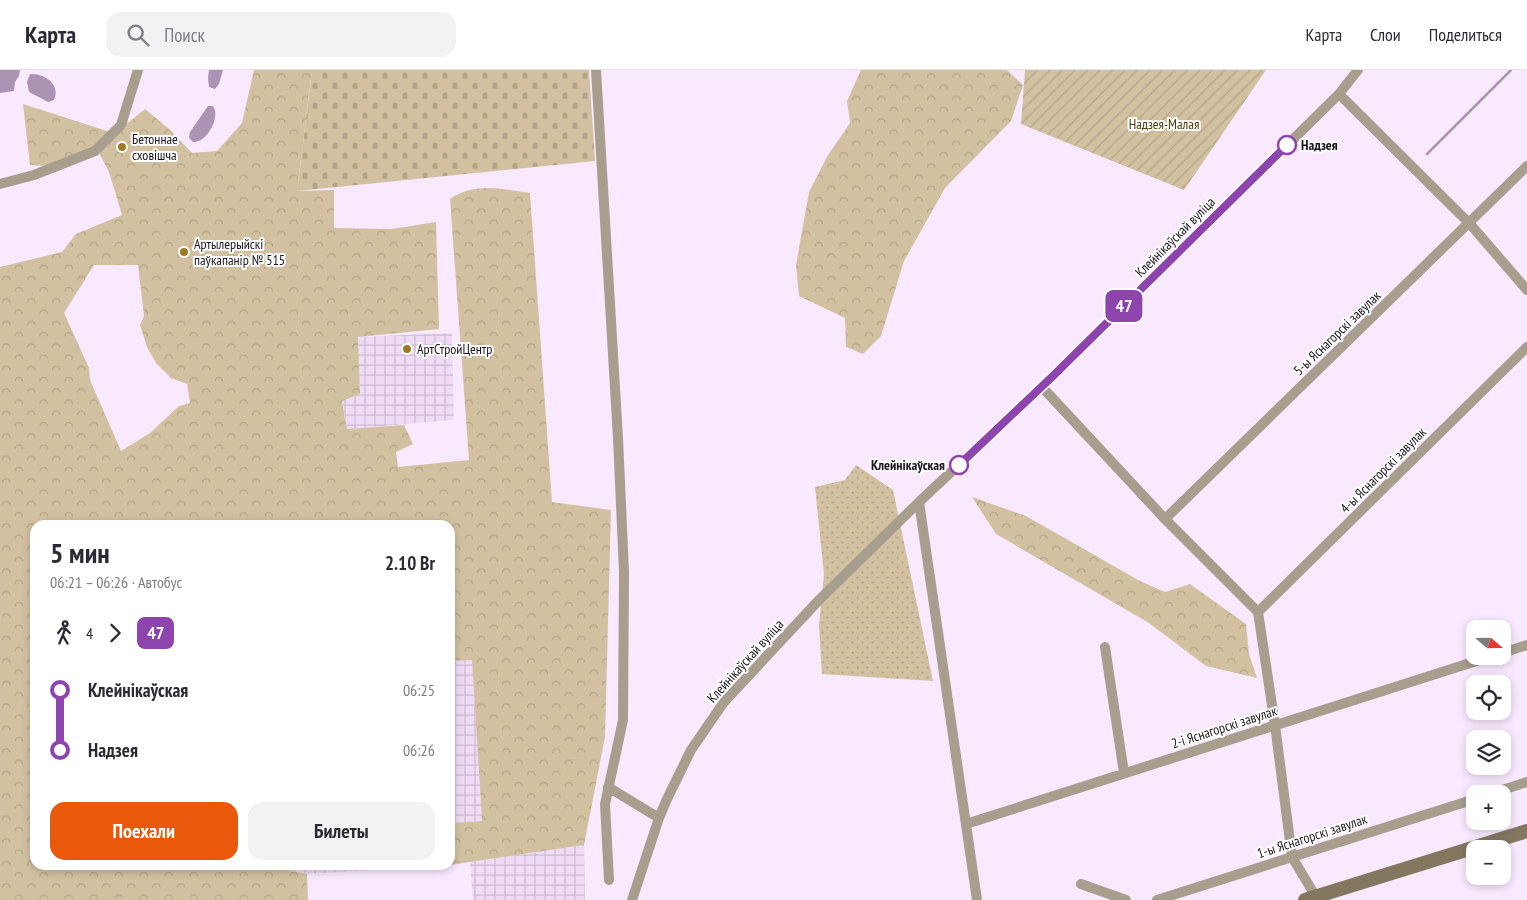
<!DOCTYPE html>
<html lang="ru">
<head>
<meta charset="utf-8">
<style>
	:root { --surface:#fff; --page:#f2f2f3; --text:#2b2b33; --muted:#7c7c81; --line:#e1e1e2; --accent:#ea580c }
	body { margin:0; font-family:"PT Sans Narrow",sans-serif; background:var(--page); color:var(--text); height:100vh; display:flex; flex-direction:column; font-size:19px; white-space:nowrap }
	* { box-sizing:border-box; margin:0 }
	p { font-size:16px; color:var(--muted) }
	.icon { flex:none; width:28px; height:28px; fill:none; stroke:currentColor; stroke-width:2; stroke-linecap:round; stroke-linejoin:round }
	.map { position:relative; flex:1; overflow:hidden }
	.side { position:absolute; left:30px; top:450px; width:425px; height:350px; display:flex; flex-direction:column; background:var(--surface); border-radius:15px; box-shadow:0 2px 8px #0003 }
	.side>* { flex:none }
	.badge { padding:0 10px; border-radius:8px; font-size:18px; line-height:32px }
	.needle { width:32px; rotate:110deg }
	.tools { position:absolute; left:1466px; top:550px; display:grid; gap:10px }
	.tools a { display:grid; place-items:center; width:45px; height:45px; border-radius:10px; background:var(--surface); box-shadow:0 2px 8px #0003; font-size:25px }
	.map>.badge { position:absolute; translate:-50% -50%; box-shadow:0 0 0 2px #fff }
	.legs { display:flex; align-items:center; gap:8px; height:55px; padding:0 20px; font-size:16px }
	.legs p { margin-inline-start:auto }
	.overview { display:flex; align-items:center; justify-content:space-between; height:85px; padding:0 20px }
	h1 { font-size:28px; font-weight:800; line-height:38px }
	.button { display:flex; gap:10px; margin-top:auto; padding:10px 20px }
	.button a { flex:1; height:58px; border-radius:15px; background:var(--accent); color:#fff; font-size:20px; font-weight:800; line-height:58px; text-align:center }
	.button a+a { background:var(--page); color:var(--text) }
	ul { padding:0 20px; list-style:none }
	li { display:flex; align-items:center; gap:18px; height:60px; font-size:19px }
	li i { display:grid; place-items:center; width:8px; height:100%; margin:0 6px; background:currentColor }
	li i::after { content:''; width:12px; height:12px; margin:-6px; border:4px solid; border-radius:50%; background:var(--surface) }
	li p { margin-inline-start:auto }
	li:first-child i { background:linear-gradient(#0000 50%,currentColor 0) }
	li:last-child i { background:linear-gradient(currentColor 50%,#0000 0) }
	header { display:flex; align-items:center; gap:30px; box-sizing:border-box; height:70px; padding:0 25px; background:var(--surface); border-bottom:1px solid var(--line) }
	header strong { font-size:24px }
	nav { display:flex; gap:28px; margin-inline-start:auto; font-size:18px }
	.search { width:350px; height:45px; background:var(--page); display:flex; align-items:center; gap:12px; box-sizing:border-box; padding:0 18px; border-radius:15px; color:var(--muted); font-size:19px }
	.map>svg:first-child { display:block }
</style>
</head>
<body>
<header>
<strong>Карта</strong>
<div class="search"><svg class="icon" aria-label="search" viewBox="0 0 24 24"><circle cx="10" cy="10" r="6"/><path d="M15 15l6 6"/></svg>Поиск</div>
<nav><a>Карта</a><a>Слои</a><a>Поделиться</a></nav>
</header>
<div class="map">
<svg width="1527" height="830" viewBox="0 0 1527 830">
	<defs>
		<pattern id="industrial-grid" width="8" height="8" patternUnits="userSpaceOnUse" patternTransform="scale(1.25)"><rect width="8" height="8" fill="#efdbf6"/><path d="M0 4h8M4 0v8" fill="none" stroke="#ccbbd2"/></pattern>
		<pattern id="grass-dots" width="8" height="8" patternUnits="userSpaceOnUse" patternTransform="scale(1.25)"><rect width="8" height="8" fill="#d2c1a1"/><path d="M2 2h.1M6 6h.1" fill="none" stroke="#b4a58a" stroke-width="1.8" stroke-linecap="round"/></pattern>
		<pattern id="forest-crowns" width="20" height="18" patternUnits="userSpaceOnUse" patternTransform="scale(1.25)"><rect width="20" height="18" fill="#d2c1a1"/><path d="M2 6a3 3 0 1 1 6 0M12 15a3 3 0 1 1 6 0" fill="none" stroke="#b4a58a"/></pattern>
		<pattern id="cemetery-stones" width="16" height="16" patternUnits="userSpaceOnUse" patternTransform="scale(1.25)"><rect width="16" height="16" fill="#d2c1a1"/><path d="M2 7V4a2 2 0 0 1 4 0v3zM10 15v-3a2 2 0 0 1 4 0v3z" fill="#b4a58a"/></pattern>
		<pattern id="garden-furrows" width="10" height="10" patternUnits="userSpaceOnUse" patternTransform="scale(1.25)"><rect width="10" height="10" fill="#d2c1a1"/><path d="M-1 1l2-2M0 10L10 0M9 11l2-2" fill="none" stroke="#b4a58a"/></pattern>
	</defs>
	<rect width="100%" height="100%" fill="#f9e9ff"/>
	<path fill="url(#industrial-grid)" d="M452,263L454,350L347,359L342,331L360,324L358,267Z
		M472,589L482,751L450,753V591Z
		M584,775L585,830H473L470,792Z
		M262,795H441V796L307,804Z"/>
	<path fill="url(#grass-dots)" d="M856,395L893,420L933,611L822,604L819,555L824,504L815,417L845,410Z"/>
	<path fill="url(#forest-crowns)" fill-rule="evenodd" d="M254,0H312L297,121L334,120V158L391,159L436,152L439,259L358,267L360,324L342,331L347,359L404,355L413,374L396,382L398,397L469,390L450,129C475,112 501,119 530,123L552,432L611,440L605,667L584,775L450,795V753L482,751L472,590L450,591V455H35V795H262L307,804L308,830H0V197L62,182L76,164L122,145L109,102L96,77L48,96L30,95L23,34L107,61L129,52L145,39L168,58L192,83L217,81L242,53ZM94,195H138L144,246L140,255L147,277L156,293L171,308L187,314L190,333L179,336L150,363L121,381L90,310L89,298L64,243Z
		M861,0H1007L1023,15L1011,51L945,118L904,191L881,266L863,284L846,277L845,248L799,226L796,195L809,122L828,85L850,53L847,31Z
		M972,427L1026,446L1140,511L1165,522L1190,514L1246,554L1249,584L1257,608L1206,596L1149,553L996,464Z"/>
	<path fill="url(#cemetery-stones)" d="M312,0H589L595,91L297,121Z"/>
	<path fill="url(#garden-furrows)" d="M1025,0H1266L1184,120L1021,54Z"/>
	<path fill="#ab93b4" d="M0,0H20L19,6L15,12L14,21L0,23Z
		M209,0H223L219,14L215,19L209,17L208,8Z
		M30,4C45,3 61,15 54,30L48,32L29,22L27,12Z
		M208,36H213C221,47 207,73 193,72L189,68L190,62Z"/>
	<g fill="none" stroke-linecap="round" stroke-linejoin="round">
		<path stroke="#ab93b4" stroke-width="2.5" d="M1427,84L1511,0"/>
		<path stroke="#a79e8e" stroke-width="10" d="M596,0L618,368L624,502L623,650L605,734L609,810
			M1339,24L1470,154L1527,220
			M0,114L34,105L95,81L121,55L138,0
			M1042,317L1165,449L1258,542L1275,655L1292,787L1316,827
			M919,432L977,830
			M1165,449L1527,96
			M1258,542L1527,277
			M1105,577L1124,703
			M1502,583L1527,575
			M608,717L659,748
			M1490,724L1527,712
			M966,754L1492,586
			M1081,814L1126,830
			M632,830L659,748L667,729L691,680L724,632L819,530L919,432L1042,317L1339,24L1358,0
			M1157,830L1475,729"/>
		<path stroke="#837760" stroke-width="14" d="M1305,830L1527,761"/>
	</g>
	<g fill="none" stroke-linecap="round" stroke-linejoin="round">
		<defs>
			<path id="line-1" d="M959,395L1054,305L1287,75"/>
		</defs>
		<use href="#line-1" stroke="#fff" stroke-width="11"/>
		<use href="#line-1" stroke="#8e44ad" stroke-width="8"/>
	</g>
	<g fill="#fff" stroke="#8e44ad" stroke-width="2.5">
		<circle cx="1287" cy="75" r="9"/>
		<circle cx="959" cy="395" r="9"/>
	</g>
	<g fill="#9e7926" stroke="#fff" stroke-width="2">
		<circle cx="122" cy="77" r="5"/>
		<circle cx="184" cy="182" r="5"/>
		<circle cx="407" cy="279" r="5"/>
	</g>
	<g text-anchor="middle" stroke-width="4" stroke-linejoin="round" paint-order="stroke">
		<g font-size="14" fill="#4e3a0a" stroke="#fff">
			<text x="1164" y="59">Надзея-Малая</text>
		</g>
		<g font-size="14" fill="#1a151c" stroke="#fff" text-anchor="start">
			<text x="132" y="74">Бетоннае<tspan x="132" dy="16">сховішча</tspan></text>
			<text x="194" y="179">Артылерыйскі<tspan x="194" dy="16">паўкапанір № 515</tspan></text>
			<text x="417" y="284">АртСтройЦентр</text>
		</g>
		<g font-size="14" font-weight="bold" fill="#1a151c" stroke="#fff" text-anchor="start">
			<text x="1301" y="80">Надзея</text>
			<text x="945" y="400" text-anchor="end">Клейнікаўская</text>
		</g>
		<g font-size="14" fill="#1a151c" stroke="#fff">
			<text transform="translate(1175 167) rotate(-45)" y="5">Клейнікаўскай вуліца</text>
			<text transform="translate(1337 263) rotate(-44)" y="5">5-ы Яснагорскі завулак</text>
			<text transform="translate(1383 400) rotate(-45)" y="5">4-ы Яснагорскі завулак</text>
			<text transform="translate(745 591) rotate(-48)" y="5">Клейнікаўскай вуліца</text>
			<text transform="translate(1224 657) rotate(-18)" y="5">2-і Яснагорскі завулак</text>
			<text transform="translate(1312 766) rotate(-18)" y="5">1-ы Яснагорскі завулак</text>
		</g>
	</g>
</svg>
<div class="tools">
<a><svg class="needle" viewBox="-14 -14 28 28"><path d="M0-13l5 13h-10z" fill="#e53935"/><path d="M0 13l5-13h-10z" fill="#7c7c81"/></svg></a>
<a><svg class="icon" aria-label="locate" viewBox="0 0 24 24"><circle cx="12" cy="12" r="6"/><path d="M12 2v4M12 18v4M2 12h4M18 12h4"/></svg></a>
<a><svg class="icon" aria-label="layers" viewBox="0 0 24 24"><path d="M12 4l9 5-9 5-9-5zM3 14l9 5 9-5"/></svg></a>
<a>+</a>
<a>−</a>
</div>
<b class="badge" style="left:1124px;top:236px;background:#8e44ad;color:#fff">47</b>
<section class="side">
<div class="overview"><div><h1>5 мин</h1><p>06:21 – 06:26 · Автобус</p></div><b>2.10 Br</b></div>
<div class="legs"><svg class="icon" aria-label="walk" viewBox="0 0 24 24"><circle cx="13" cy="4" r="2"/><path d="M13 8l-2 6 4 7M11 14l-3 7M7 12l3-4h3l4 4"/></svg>4<svg class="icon" aria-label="forward" viewBox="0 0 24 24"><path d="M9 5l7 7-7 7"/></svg><b class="badge" style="background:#8e44ad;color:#fff">47</b></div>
<ul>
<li><i style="color:#8e44ad"></i><b>Клейнікаўская</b><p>06:25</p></li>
<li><i style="color:#8e44ad"></i><b>Надзея</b><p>06:26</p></li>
</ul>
<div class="button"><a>Поехали</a><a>Билеты</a></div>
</section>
</div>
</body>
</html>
